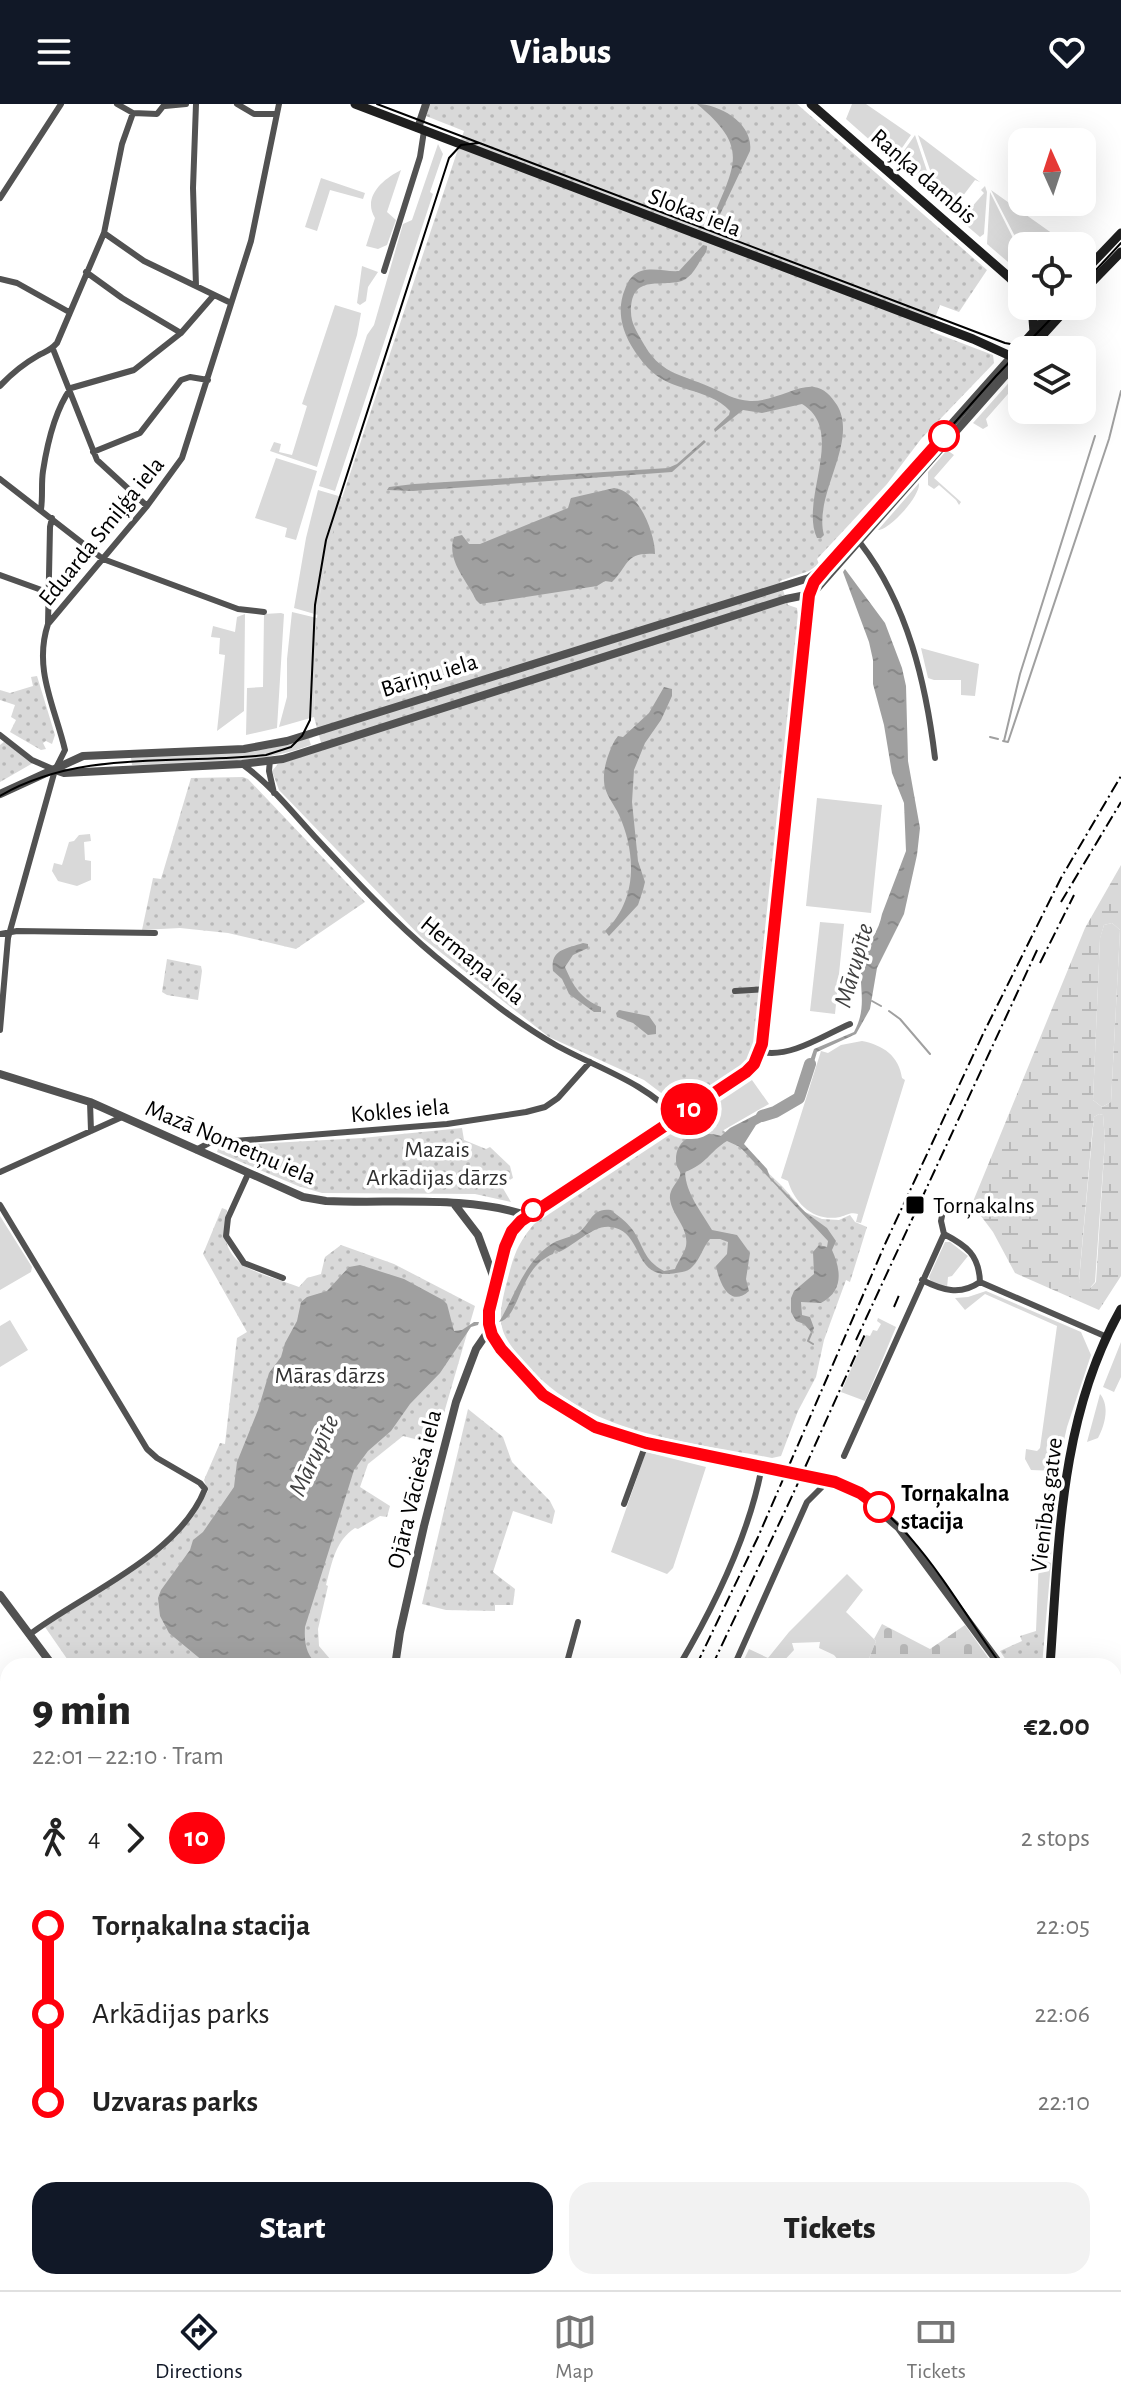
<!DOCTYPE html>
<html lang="en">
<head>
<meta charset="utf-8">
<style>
	:root { --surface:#fff; --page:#f2f2f2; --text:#222; --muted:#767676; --line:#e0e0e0; --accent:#111827 }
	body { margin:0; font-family:"Alegreya Sans",sans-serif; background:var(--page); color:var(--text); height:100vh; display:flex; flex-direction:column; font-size:30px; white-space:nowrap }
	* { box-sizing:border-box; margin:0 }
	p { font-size:26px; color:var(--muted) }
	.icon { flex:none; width:44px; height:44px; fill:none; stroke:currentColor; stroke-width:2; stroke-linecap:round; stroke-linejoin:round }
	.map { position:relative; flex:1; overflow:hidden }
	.sheet { position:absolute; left:0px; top:1554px; width:1122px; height:632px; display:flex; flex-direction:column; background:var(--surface); border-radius:24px 24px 0 0; box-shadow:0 8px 32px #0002 }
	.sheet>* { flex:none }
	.badge { padding:0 16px; border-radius:26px; font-size:28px; line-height:52px }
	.needle { width:52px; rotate:357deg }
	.buttons { position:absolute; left:1008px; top:24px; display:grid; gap:16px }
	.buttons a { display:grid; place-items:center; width:88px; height:88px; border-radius:16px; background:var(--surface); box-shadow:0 8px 32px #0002; font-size:40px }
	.map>.badge { position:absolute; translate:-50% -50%; box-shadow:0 0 0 4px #fff }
	.legs { display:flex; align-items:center; gap:12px; height:88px; padding:0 32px; font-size:26px }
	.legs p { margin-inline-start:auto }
	.overview { display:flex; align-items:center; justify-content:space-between; height:136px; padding:0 32px }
	h1 { font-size:44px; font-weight:800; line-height:60px }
	.primary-button { display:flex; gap:16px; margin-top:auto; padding:16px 32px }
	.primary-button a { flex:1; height:92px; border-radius:24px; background:var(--accent); color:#fff; font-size:32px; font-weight:800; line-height:92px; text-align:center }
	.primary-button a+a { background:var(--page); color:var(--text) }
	ul { padding:0 32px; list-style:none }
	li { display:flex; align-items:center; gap:28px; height:88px; font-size:30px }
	li i { display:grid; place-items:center; width:12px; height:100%; margin:0 10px; background:currentColor }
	li i::after { content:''; width:20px; height:20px; margin:-10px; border:6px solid; border-radius:50%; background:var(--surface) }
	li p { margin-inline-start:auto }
	li:first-child i { background:linear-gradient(#0000 50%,currentColor 0) }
	li:last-child i { background:linear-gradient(currentColor 50%,#0000 0) }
	header { display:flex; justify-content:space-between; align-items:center; height:104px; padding:0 32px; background:var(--accent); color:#fff; font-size:36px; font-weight:800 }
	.menu { display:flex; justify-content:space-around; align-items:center; height:112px; border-top:2px solid var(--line); background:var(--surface); font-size:22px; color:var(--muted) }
	.menu a { display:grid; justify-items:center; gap:4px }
	.menu .active { color:var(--accent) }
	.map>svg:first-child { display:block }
</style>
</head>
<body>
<header><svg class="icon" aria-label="menu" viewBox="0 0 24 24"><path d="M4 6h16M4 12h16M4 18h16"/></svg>Viabus<svg class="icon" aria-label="heart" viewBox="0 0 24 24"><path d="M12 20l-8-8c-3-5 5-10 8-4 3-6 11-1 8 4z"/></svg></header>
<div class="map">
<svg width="1121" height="2186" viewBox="0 0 1121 2186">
	<defs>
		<pattern id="forest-crowns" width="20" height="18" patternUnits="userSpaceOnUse" patternTransform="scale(2)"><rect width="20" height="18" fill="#d9d9d9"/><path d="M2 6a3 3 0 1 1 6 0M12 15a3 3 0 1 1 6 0" fill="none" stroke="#b8b8b8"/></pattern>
		<pattern id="wetland-marsh" width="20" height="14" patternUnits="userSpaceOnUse" patternTransform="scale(2)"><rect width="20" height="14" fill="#d9d9d9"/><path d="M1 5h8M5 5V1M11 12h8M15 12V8" fill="none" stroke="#b8b8b8"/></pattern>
		<pattern id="cemetery-stones" width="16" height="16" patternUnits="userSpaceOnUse" patternTransform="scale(2)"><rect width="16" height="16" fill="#d9d9d9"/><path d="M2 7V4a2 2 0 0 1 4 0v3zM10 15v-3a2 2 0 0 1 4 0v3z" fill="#b8b8b8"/></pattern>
		<pattern id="park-dots" width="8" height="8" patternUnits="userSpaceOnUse" patternTransform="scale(2)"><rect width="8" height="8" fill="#d9d9d9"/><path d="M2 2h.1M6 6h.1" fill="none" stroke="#b8b8b8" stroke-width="1.8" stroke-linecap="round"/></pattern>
		<pattern id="water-ripples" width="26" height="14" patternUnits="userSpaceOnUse" patternTransform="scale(2)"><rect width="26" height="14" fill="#a0a0a0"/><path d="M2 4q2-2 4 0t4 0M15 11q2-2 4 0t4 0" fill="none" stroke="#888"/></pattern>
	</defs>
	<rect width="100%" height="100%" fill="#fff"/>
	<path fill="#d9d9d9" d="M852,0H866L911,31L895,54H890L846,15Z
		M915,31L936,94L896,58Z
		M918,31L980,78L975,76L959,97L962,100L956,108H952L941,98Z
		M438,40L443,50L430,88L433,90L335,387L319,382L367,231L374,221L403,120L412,116Z
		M401,66L387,108L396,116L387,141L378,145L366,142L375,114C362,93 383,75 401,66Z
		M321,74L365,89L363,95L330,86L317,127L305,123Z
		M985,82L987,88L984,130L980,133L960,116V111L967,103L970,105L984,89L981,86Z
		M991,86L1070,142H1022V146Z
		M990,88L1022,152V170L987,140Z
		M362,162L378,168L368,183L366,197L360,201L357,199Z
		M335,201L361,209L357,231L317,363L270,347L274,338L281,340L279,348L292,351L307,302L302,300Z
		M1022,264V274L986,315L988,322L983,325L973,319Z
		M947,346L954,351L934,374L961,398L959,401L956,396L939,381L934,385L928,381V368Z
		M276,354L317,367L296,436L285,433L287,424L255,414Z
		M919,379C921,391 890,426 878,426Z
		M318,386L342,393L321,482L318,511L294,504L306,434Z
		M292,508L317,514L314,613L279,623L287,593V555Z
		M281,509L284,510L277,624L246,631L247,584L263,583L264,510Z
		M245,510L244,607L217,627L225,551L219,550L220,534L211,533L213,522L235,528L237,513Z
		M921,544L979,560L975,592L961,591V576H934L928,574Z
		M315,632L309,635L311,641C254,662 191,659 132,661L131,654L267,645Z
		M817,694L882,701L871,809L806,802Z
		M90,730L91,737L84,738L85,756L91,757V776L77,782L58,777L52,767L54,759L62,761L69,738L74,737L79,731Z
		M820,818L844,820L835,910L810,907Z
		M1112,819L1120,826L1111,998L1102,1003L1093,996L1100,834L1104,821Z
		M862,937C883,941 899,952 902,974L905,976L861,1119L856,1118L858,1110C850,1108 848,1111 840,1113C814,1118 795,1100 788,1077L781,1074L821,947L828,949L841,941Z
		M752,976L769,1000L722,1027L704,1008Z
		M1099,1010L1103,1011L1105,1036L1095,1178L1089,1185H1081L1079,1177L1094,1013Z
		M0,1112L32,1163L31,1168L0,1186Z
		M945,1138H950L968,1152L952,1172L948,1173L947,1184L931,1178L929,1173Z
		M986,1187L1081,1228L1091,1251L1067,1323L1057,1367L1031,1366L1025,1355L1026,1345L1037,1347L1040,1344L1057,1222L985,1190L965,1206L955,1194L968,1193Z
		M878,1214L896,1223L865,1297L841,1288L866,1231L870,1232L873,1226L877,1227L881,1220L877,1217Z
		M10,1216L28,1246L0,1263V1222Z
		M1121,1238V1273L1114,1288L1103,1283Z
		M1100,1290C1110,1302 1105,1321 1098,1334L1087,1338Z
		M646,1348L706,1363L673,1464L667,1470L611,1448Z
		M1049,1382H1053L1057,1389L1051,1452L1040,1449L1043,1393H1047Z
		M1039,1454L1051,1459L1045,1527H1036Z
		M847,1470L863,1486L846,1508L876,1537L866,1562H843L834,1551L819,1544L820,1538L792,1539L794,1546L779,1562H760L762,1557L754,1558L752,1562H741L749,1545L768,1554L789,1528Z"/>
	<path fill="url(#forest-crowns)" d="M612,2178H976L975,2185L958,2186H610Z"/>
	<path fill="url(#wetland-marsh)" fill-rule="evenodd" d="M1121,761V1172L1099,1206L1015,1169L993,1128L972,1100L1085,824ZM1112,819L1120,826L1111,998L1102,1003L1093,996L1100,835L1104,821ZM1099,1010L1103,1011L1105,1036L1096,1178L1089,1185H1082L1079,1176L1092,1031L1094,1013Z"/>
	<path fill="url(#cemetery-stones)" d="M882,1520L930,1545L965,1521L994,1562H866L876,1537L874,1535Z"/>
	<path fill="url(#park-dots)" d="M430,0H797L987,166L959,208L940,201L930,227L993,251L994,259L921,335L887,380L817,455L819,460L809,467L780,477L788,501L797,504L800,530L756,941L747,961L681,1004L644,976L549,933L421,833L279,686L272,667L278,660L323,646L314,613L316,522L321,482L338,406L464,27L426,12Z
		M37,572L55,631L52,640L46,637L43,639L46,645L41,646L10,628L16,616L11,613L15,601L0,596V586L10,589L33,582L31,573Z
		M5,637L33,659L0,678V641Z
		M243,673L248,675L365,798L296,845L228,829L180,824L142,826L153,774L161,775L191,674Z
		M167,855L201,862L202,867L198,896L167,891L162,888Z
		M704,1008L782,1082L805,1108L822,1115L839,1116L850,1111L855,1118L867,1123L850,1178L846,1176L824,1236L816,1273L798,1307L781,1352L772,1354C685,1337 589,1331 527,1261C501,1232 496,1223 505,1185C513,1156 514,1144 534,1120Z
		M462,1024L464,1036L486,1045L490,1043L510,1062L513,1074L501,1081L511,1098L475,1090L322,1089L298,1082L217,1048L219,1042L362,1034Z
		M222,1104L227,1106C215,1164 256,1167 299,1183L307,1174L321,1170L325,1153L341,1141L394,1160L475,1202L435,1340L403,1332L368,1360L360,1383L390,1402L387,1413L380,1412L358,1425L355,1424C335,1437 332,1459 326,1481L328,1482L318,1525L319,1542L336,1562H72L45,1523L163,1445L192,1414L208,1387L204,1376L220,1339L225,1340L237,1234L247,1228L203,1150Z
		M468,1305L503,1333L512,1358L550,1397L555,1407L552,1420L513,1407L493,1468L515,1485L513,1501H495V1507L446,1506L422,1500Z
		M1036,1527H1045L1042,1562H1010L1000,1547L1022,1537L1020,1532Z"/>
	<path fill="url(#water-ripples)" d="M697,0C720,0 754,20 750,47L716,119L711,118C735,60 750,44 697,0Z
		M703,141L707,142C707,150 704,150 700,157C695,166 689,176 678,178C655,182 631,172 631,208C631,219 637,228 642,237C660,270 678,269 710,283C724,289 734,296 750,297C773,298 797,281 814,283C824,284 831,292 837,301C859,338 813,391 824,431L821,434H817C799,395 847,327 802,300L762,309L743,306L715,328L714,325L729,311L730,307C708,283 671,289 648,264C628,242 613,214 625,185C628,177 632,170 641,167C653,163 667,168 679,167Z
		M704,336L706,338L672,368L413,387L387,386L389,383L414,380L668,364L677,360Z
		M614,384C639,386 655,430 655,450C624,448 629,462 612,478L605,477L597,482L480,500L476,496C467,476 446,457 454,433L462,431L469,440H480L568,404L571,394Z
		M845,465L885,519L902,564L906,582L908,657L920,724L917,751L904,810L877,864L870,905L856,930L817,948L809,975L804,974L814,945L854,928C870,899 855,878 864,852C869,837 879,827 882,810L906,747L904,699L892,669L884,621L873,580V556L869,538L843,468Z
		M664,583L672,585V592L661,616L645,639L634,666L632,698L638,757L645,778L643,786L638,801L609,832L605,827C638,796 636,749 619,711C614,700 604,689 604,677C603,663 609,647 615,636L618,632L623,633L649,609Z
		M583,839L588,840V844L573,851L565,863C573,882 581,895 601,903V908H594L569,890L562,875L553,867C550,845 566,845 583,839Z
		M619,906L649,912L656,922V930L648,931L633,919L617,913L616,909Z
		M767,1005L774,1006L775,1011L756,1021L744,1040L767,1065L770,1073L805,1108L827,1124L836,1137L832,1146C841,1166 844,1187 821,1199L801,1198L802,1211L810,1213L814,1224L812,1229L804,1220L796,1217L791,1208V1194L794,1187L814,1170L813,1148L819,1141L827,1143L828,1137L740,1043L727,1037C709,1048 707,1060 685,1068C686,1090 701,1107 712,1126L737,1131L750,1149L746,1175L749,1187C729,1205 719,1177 716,1162L727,1150L728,1138L720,1135H710C703,1143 700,1155 693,1162C688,1168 682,1168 676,1169C631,1178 645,1126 610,1123C593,1121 574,1142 559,1148L555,1146L553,1150C518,1164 521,1213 499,1218C514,1194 523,1160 550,1141C558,1135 569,1134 578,1129C591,1120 591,1103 611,1106C618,1112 626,1117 632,1125C644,1141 642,1155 664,1167L675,1165C678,1157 684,1150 686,1142C689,1123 672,1112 670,1095C669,1086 676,1080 679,1074C683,1066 676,1066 676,1057C675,1031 702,1026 721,1032L730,1024Z
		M360,1161L404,1175L443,1196L447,1200L454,1227L462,1226L474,1218H479L478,1221L471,1223L440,1269L410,1300L391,1327L368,1347L354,1366L305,1523C304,1539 306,1553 320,1562H209L169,1529L160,1512L158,1494L161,1486L190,1446L193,1436L203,1428L234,1383L237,1358L258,1306L269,1269L281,1253L285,1239L297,1217L301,1198L307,1193L327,1187L349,1163Z"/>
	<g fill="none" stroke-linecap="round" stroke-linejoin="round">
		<path stroke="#a0a0a0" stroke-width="2" d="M990,633L998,635
			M1003,637L1008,638L1109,335L1121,287
			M1004,637L1020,570L1095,332
			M872,897L881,902
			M889,907L900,915L930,950
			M811,1230L808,1237L813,1240"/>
		<path stroke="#a0a0a0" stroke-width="12" d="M762,1012L775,1008L799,994L810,960
			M0,1852L8,1856"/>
		<path stroke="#d9d9d9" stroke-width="6" stroke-dasharray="6 3" stroke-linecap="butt" d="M1114,1720L1118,1709"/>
		<path stroke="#525252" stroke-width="6" d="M117,0L133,9L157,10L165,0
			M237,0L254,10H277
			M165,2L186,0
			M0,94L61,0
			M104,129L144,157L231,199
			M384,167L420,53L424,27
			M86,168L122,194L181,229
			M0,175L17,179L69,208
			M196,182L193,84L196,0
			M53,245L97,356L147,402
			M0,282C11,270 25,259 39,251C47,247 51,246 57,239L104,129L122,40L133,9
			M93,348L140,329L181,276L190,273L208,276
			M0,375L103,455L238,505L264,508
			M41,405C43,392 41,380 43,367C47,341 55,306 71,284L134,266L181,229L214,191
			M861,440C908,501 926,580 935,654
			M0,471L47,488
			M48,520L50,423L52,414
			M0,631L32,656L55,666
			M270,656L269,667L274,689
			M242,660C270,680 292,708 315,733C353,774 393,817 436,853C473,883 512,916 554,940C596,964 644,977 678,1015
			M0,830L17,827L155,829
			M735,887L770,885
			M0,926L8,834L55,666L65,646C55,603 33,565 48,520L147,402L182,354L251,137L279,0
			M762,948C791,954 824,931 850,920
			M90,998L91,1027
			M196,1046L209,1039L447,1020L526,1008L545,1003L558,994L590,958
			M0,1068L122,1013
			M248,1070L228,1114L226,1132L244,1159L283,1174
			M0,1101L147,1345L157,1354L200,1379L205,1385C178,1453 84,1489 29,1531
			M944,1130C967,1142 979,1151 980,1178
			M922,1176C942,1186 960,1192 980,1178
			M980,1178L1107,1233
			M844,1352L944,1130L941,1117L944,1102
			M624,1400L647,1337
			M566,1562L578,1518
			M679,1562C715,1501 749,1432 762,1362
			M734,1562L807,1398L825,1380L827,1374
			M0,1624L8,1618
			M1116,1659L1121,1661
			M1118,1709L1121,1702
			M1114,1887H1121
			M0,1980L8,1983
			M0,2078L8,2082
			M1114,2091L1121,2093
			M346,2178V2186
			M0,2180L13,2186
			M61,2186L65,2178
			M153,2186L157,2178
			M246,2186L249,2178
			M603,2186L605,2178"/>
		<path stroke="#525252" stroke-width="8" d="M418,24L426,0
			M812,490L1019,256
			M55,666L64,669L242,660L283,655L786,495L811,490
			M0,690L83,652L244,645L287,637L809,474L824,463L1012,252
			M0,970L90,998L303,1093L326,1097C388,1100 470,1091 528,1112
			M455,1101L478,1131L496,1180
			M767,1364C715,1352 630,1342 585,1317C559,1303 538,1285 519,1263C492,1233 487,1222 497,1182C503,1160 506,1138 520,1120L748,969L758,958L764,941L811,490L809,474
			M823,1373L868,1397L899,1424L1001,1562
			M0,1491L53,1562
			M395,1562L400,1528L424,1422L456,1298L476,1245L485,1232L493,1227
			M1114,1735L1121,1738
			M1114,2000L1121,1980
			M380,2186L390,2178
			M1027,2186L1032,2178"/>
		<path stroke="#1f1f1f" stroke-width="9" d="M355,0L973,235L1019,256L1022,253
			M811,0L1010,174L1022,189
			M1082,170L1121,129
			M1082,188L1121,148
			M1032,202L1034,228
			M1029,246L1069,202
			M1012,252L1057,202
			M1050,1562C1059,1441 1059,1314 1121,1205
			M999,2186L1000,2178"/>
		<path stroke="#000" stroke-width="2" d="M377,0L1005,239L1016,241L1029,239
			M1082,181L1121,139
			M0,692C80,645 178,661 266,651L291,643L302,632L310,616L315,501L326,436L449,54L461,41L479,39
			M1002,1562C958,1503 907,1402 835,1378L646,1339L595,1323L543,1291L501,1245L492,1231L489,1220V1207L505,1143L521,1117L746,968L754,960L762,940L808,496L814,478L825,465L996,272L1063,202
			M1013,2186V2178"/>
		<path stroke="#000" stroke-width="2" stroke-dasharray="12 4 2 4" stroke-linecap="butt" d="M1061,798L1121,698
			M1040,859L1074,791
			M894,1203L900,1189
			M856,1236L1038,844
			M696,1562L758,1433L886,1138L983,930L1061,774L1121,672
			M712,1562L793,1390L866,1228
			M0,1907L8,1908
			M540,2186L542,2178"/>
		<path stroke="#525252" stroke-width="8" d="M767,1364L823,1373"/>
	</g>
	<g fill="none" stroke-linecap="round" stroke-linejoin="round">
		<defs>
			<path id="line-1" d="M879,1403L860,1389L835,1378L646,1339L595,1323L543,1291L501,1245L492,1231L489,1220V1207L505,1143L512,1127L521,1117L746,968L754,960L762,940L809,491L814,478L825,465L944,332"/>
		</defs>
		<use href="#line-1" stroke="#fff" stroke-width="18"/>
		<use href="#line-1" stroke="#ff000c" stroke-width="12"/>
	</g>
	<g fill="#fff" stroke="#ff000c" stroke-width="4">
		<circle cx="944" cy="332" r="14"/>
		<circle cx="533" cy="1106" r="10"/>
		<circle cx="879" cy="1403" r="14"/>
	</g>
	<rect fill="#000" stroke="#fff" stroke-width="3" x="905" y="1091" width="20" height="20" rx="4"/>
	<g text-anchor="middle" stroke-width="7" stroke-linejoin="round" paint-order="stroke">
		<g font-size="24" fill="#000" stroke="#fff">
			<text transform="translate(924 72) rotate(41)" y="8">Raņķa dambis</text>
			<text transform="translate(695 108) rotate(21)" y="8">Slokas iela</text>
			<text transform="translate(101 427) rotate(-51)" y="8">Eduarda Smiļģa iela</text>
			<text transform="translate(429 571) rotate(-17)" y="8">Bāriņu iela</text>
			<text transform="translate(473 856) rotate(39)" y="8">Hermaņa iela</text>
			<text transform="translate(400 1006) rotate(-5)" y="8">Kokles iela</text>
			<text transform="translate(231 1038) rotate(23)" y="8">Mazā Nometņu iela</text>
			<text transform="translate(414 1385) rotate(-76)" y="8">Ojāra Vācieša iela</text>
			<text transform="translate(1046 1401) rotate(-83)" y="8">Vienības gatve</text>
		</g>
		<g font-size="24" fill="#303030" stroke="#fff">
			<text x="437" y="1053">Mazais<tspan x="437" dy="28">Arkādijas dārzs</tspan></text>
			<text x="330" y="1279">Māras dārzs</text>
		</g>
		<g font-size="24" fill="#000" stroke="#fff" text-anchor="start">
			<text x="933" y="1109">Torņakalns</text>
		</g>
		<g font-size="24" font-weight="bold" fill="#000" stroke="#fff" text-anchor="start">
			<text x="901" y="1397">Torņakalna<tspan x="901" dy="28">stacija</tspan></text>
		</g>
		<g font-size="26" font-style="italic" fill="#414141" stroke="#fff">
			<text transform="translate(853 861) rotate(-74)" y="9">Mārupīte</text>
			<text transform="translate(313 1351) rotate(-65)" y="9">Mārupīte</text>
		</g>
	</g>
</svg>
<div class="buttons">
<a><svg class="needle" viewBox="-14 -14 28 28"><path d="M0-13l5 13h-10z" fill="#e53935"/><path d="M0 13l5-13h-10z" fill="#767676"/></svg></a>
<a><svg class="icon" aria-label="locate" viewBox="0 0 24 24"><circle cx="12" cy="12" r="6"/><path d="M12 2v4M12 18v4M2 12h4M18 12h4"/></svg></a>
<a><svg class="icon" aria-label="layers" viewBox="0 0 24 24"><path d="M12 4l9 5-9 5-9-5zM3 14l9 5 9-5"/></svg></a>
</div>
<b class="badge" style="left:689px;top:1005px;background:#ff000c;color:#fff">10</b>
<section class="sheet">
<div class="overview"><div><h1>9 min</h1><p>22:01 – 22:10 · Tram</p></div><b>€2.00</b></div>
<div class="legs"><svg class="icon" aria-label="walk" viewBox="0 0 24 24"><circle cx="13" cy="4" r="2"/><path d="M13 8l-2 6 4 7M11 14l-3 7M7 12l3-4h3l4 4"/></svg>4<svg class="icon" aria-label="forward" viewBox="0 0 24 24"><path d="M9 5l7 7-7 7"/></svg><b class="badge" style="background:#ff000c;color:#fff">10</b><p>2 stops</p></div>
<ul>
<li><i style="color:#ff000c"></i><b>Torņakalna stacija</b><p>22:05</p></li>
<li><i style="color:#ff000c"></i><span>Arkādijas parks</span><p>22:06</p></li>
<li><i style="color:#ff000c"></i><b>Uzvaras parks</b><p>22:10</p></li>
</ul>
<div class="primary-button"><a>Start</a><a>Tickets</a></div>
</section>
</div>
<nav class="menu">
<a class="active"><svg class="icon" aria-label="directions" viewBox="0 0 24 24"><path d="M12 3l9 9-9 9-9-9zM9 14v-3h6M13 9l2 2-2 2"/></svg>Directions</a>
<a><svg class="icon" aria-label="map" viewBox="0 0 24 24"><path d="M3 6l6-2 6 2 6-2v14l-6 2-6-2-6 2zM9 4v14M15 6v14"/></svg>Map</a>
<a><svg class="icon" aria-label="tickets" viewBox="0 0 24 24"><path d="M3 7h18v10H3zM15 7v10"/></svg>Tickets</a>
</nav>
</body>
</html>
